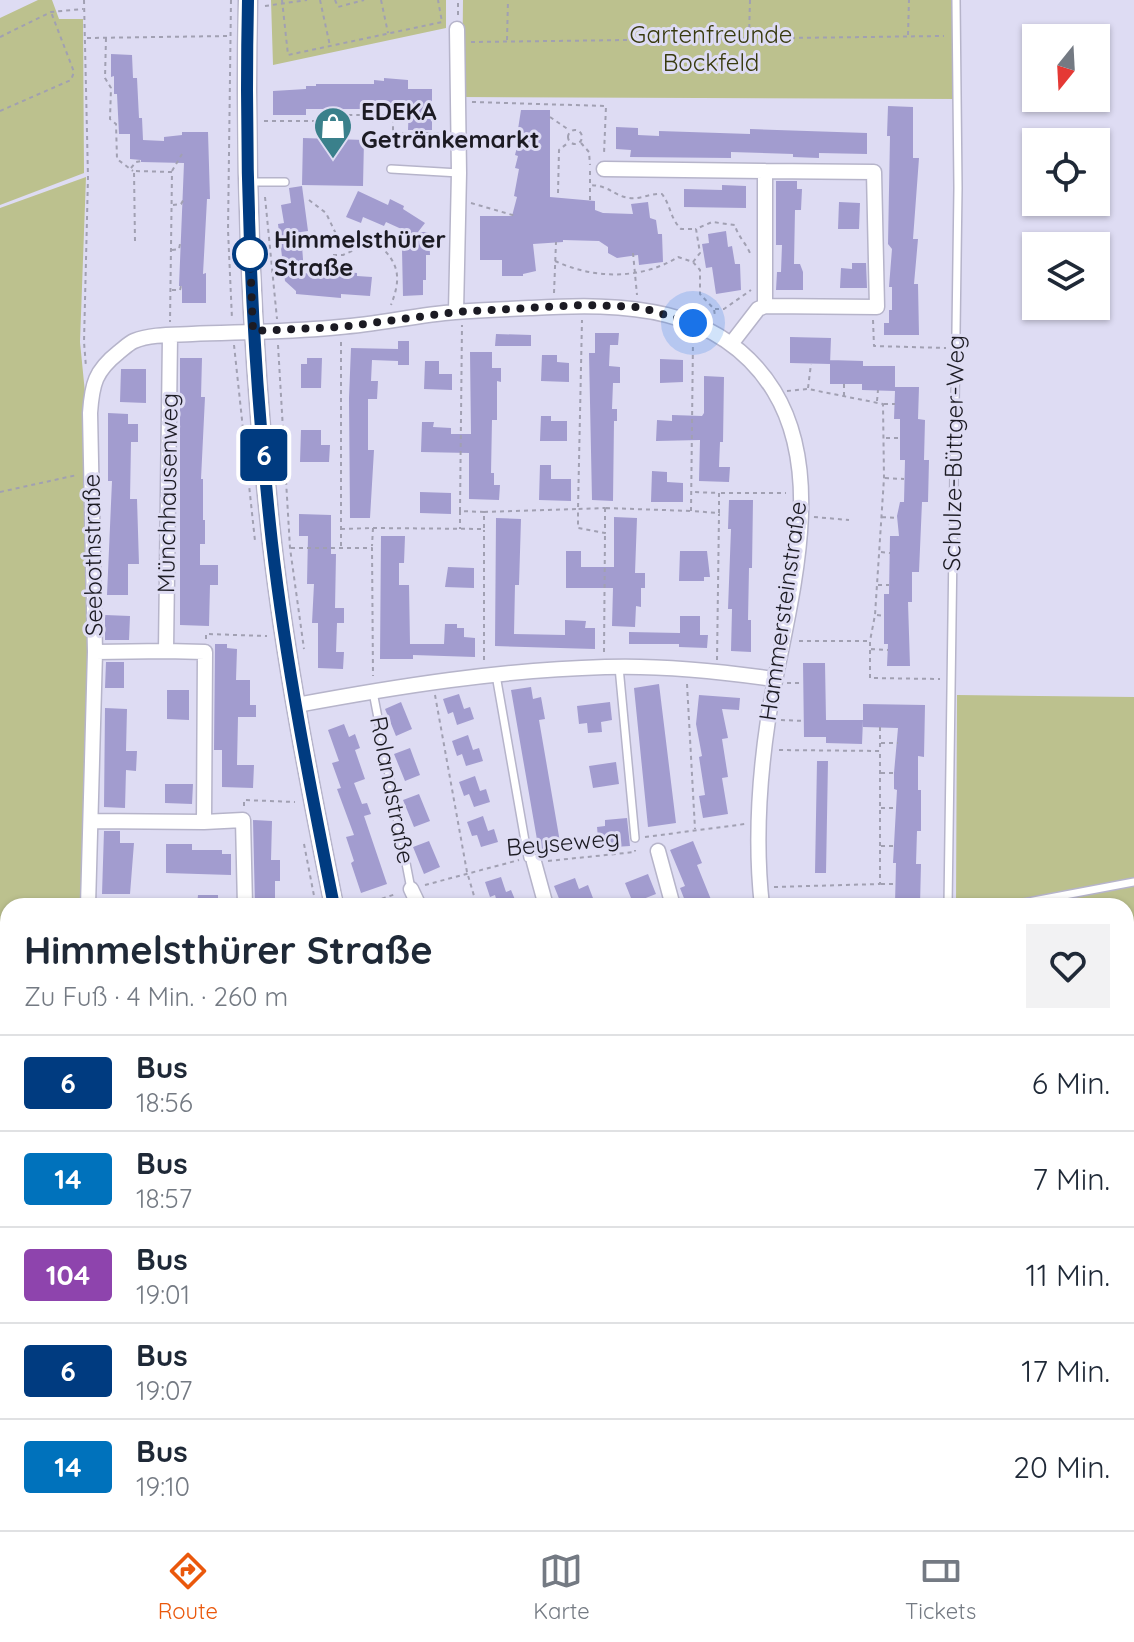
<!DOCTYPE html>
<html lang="de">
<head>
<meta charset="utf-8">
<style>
	:root { --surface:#fff; --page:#f2f2f3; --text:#1f2937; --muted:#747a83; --line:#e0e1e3; --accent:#ea580c }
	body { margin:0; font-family:Quicksand,sans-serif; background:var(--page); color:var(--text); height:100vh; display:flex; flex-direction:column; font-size:30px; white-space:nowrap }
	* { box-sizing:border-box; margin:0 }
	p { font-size:26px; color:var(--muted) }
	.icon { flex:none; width:44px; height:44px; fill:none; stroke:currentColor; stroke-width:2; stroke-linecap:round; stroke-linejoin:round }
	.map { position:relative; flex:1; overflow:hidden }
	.drawer { position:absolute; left:0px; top:898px; width:1134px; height:632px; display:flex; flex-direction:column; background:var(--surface); border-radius:24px 24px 0 0; box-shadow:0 2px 6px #0004 }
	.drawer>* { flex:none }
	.badge { padding:0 16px; border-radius:6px; font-size:28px; line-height:52px }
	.needle { width:52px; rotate:198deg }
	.fabs { position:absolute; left:1022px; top:24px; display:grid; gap:16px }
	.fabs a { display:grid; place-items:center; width:88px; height:88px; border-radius:0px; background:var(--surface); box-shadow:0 2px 6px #0004; font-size:40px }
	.you { position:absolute; width:40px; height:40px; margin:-20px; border:6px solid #fff; border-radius:50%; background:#1a73e8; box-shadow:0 0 0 12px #1a73e833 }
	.map>.badge { position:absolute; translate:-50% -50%; box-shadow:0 0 0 4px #fff }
	.round { display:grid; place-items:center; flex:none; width:84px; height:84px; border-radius:0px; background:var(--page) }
	.headline { display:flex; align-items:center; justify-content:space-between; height:136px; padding:0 24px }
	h1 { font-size:38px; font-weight:700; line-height:60px }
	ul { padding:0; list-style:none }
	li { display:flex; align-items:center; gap:24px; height:96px; padding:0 24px; border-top:2px solid var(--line) }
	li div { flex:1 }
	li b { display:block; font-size:30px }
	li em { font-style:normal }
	li .badge { min-width:88px; font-weight:700; text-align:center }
	.dock { display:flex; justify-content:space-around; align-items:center; height:112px; border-top:2px solid var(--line); background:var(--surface); font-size:22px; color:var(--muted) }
	.dock a { display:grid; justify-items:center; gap:4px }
	.dock .active { color:var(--accent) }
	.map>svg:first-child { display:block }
</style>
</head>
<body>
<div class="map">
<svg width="1134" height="1530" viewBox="0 0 1134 1530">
	<rect width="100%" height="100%" fill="#dedcf3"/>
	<path fill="#bcc18e" d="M38,0H52L59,19H83L84,173L0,205V18Z
		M271,0H446V28L273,65Z
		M463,0H959L960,99L462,97Z
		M86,177L80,342L87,413L88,653L85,906H8V959L0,960V208Z
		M957,695L1134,697V1284L1126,1285V906H956Z"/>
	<path fill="#a29ccf" d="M111,54L132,55L133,78H137L139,118H142L143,140L164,141V137L182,135V132H208L210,199H207L203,274L206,273V303H182V286H179L184,163L141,162V160L130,159V134H119L117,94H114V76L111,77Z
		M384,78L408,80V89H432V130H408L409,103H374V109H306V115H273V91L306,89V86H316V84H374V80L384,81Z
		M888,106L913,107V158H919L913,239H918L914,284H918L919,335H884V323H889V310H892V287H889L892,249L888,244L890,136H887Z
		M521,110H550V197L595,201V210L603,213L633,214L631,204L648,202L650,218L656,220L658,234H662L663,262L639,265L638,255L617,258L608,253V247L599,241L563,240V242L533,244L536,271L523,274V276H502V260H480V216H512L517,197L514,196L519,169L515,168L518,156L515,155L518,143L516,142Z
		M616,127L638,128V135L659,136V131L750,134V129L867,133V154L819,153V158L793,157V154L731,152V158L630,157L631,150L616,149Z
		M303,138L364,140L363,186L302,185Z
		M776,181H797V189H802L801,210H795L794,264H800L803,272V290H776L777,272H781L782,245H776Z
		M722,185L746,186V208L684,207V189L722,190Z
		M302,186L308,231L301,232L304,273L333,276V271L357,273V276L372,277L370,296L341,294V298L296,294V291L285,281L278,224L284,223L281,205L291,203L289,188Z
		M358,191L388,205L390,199L404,206L403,209L425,223L418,232H429L430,255H426V280H423V295L403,296L402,250H409L408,232L386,222L384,226L363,217L361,223L346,217Z
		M839,202L860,203L859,229H838Z
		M726,231L728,247L732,246L735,264H740L741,290L716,294L712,267L706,268L702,244L709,243L708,234Z
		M852,263H866L867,288H840L841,268L852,269Z
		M595,333H619L618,345H610L609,366L620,367V383H613L612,409H617V421H614L613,501L592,500L589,353H595Z
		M496,334L531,335V346H495Z
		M790,337L831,338L830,364L790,363Z
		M398,341H409V365H398V361L372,360L371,381H378L377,399H368V450H374L370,518H350L349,398L351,348L398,349Z
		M470,352H492V368H501V382L497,381V420H492L491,473H494V485H500L499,500L469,499V453L421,452L422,422H434L433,427L451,428V434H471Z
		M542,355H557V362L569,363V382L541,381Z
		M180,358H202L201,397H205L201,479H203V520H205V544H200V565H218V585H210L209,626L180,625Z
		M307,358H322L321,388H301V364H307Z
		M660,359L683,360V382L660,383Z
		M830,360L863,361V366H895V387H919L918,419L925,420L924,460H929L928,502H922L919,572H912V602H908L910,666H887L888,644H884V594H889L890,536H899L897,516L900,502H904L905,460H900V419H894L895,391L862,390V384H830Z
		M425,361H439V374H452V390L424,389Z
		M121,369H146V403L120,402Z
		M704,376L724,377L723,442H720L719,467H730L729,482L699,481L700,440L656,441L657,420L672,421V415L702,416L704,413Z
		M108,413L128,414V424H138V442H131L130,499H137L139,564H128V595H107L112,481H108Z
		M541,416H551V421H567V441H540Z
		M301,430H321V445H330L329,462H300Z
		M540,465H551V479H571V501L539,500Z
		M652,471L667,472V482L683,483V502H651Z
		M420,492L451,493V514L420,513Z
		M729,500H753L752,568H749L748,620H751V652L731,651L732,609H728L731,529H728Z
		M299,514L331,515V554H336L335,608H344V623H337L336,652H344L343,669L318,668V623H312L314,584H307L308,536H299Z
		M614,517L637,518L635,573H645V588H641V607L636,606L635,627L612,626L613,588H566V551H581V567H614Z
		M496,518L521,519L519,585H515L514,634L565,635V620L586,621L585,628H595V649L495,646Z
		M381,536H405L404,563H399V585H409L410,644H444L445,624H457V628H464V637L475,638V657L413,655V659H380Z
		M680,551H707L710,577H704V581H679Z
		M448,567L474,568V588L445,587Z
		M105,615L130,616L129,640H105Z
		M680,616H700V635H708L707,648L679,647V644H629V632L680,633Z
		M215,644H227V648L237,649L236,680H250V705H256V717H238L237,765H254L253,788L222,787V750H214Z
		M106,662H124V688H105Z
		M803,663H825L826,720H863L862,744L826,743V737H804Z
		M659,684L676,823L648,827L634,688Z
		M531,687L533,699L541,697L545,719L539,720L561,848L539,851L511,690Z
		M167,690H189V720L167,719Z
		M459,694L464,709L470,707L474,719L457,725L453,712L448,714L443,699Z
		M699,695L740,698L739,710L722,709L728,738L722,739L728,777L722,778L728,814L703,818L699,796L705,795L699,757L702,756L696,724Z
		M401,702L412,729L396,736L385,709Z
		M610,702L612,720L601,722L602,732L588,733L587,723L579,724L577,706Z
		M863,704L925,705L924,757L918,756V790H921V831H917L916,864H921L920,905L895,904L896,863H893L897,790L894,789V773L898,728L863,727Z
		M105,708L127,709L126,751H137L136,771L126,770L125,808L104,807Z
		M344,724L349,737L355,734L360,748L355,750L365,779L354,783L362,804L367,803L371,814L364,816L387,884L361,893L351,863L354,861L346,837L354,835L337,789L341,788L332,763L339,761L328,730Z
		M468,735L473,750L479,748L483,761L466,766L462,754L457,756L452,741Z
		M410,748L420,775L405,781L394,754Z
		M817,761H828L826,873H815Z
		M616,762L619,784L593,788L589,766Z
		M475,776L480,791L486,789L490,802L474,807L469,794L464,796L459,782Z
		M165,784H193L192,804L165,803Z
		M419,794L430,821L414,827L403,800Z
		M483,816L488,831L494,829L498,842L481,847L477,835L472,836L467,822Z
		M627,818L630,846L599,848L597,827L605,826V820Z
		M253,820L272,821L271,860H280V881H275V906H255Z
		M104,831H120V843H134L130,894H102Z
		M429,841L440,867L424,874L413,847Z
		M693,841L702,863L697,865L712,902L700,906H687L680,888L685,886L670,850Z
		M166,844H192V850H222V854H231V875L166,873Z
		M648,874L656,894L633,903L625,883Z
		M501,877L506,892L511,890L516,902L498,906L495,895L490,897L485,882Z
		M575,878L579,889L588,885L596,906H562L554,886Z
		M198,895H218V906H197Z"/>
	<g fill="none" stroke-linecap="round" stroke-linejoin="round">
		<defs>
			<path id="service" d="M391,169L459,173
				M249,182H285
				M619,667L635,838
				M496,675L528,858
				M373,692L411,889
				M948,906L958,188L956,0
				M1007,906L1134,882"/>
			<path id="minor" d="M604,169L765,171
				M456,312L459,173L457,29
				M731,344L758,309L765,306L877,307L874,172L765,171V306
				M95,652L166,651L170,336
				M297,705C399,686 501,670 605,667C661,665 718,671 774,679
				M91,821L204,822L205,652L166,651
				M204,822L243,820L245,906
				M658,851L673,906
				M534,862L546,906
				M411,889L419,906
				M88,906L95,652L90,413C92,384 95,371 119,352C123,349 129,343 134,341C151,334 174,335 192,334C241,332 291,332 340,327C379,324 417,315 455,312C481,310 507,309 532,308C623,303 720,304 774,391C831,484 783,620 768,720C759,780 755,845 762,906
				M0,1027H8
				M0,1198L8,1196
				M1126,1366L1134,1364
				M0,1378L8,1376
				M386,1522L387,1530
				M632,1522V1530
				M92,1530L125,1522
				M745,1530L747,1522
				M892,1530L897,1522
				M1119,1530L1134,1522"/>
			<path id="tertiary" d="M248,0C244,182 252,362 272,543C286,664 310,786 334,906
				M469,1522L471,1530"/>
		</defs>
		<use href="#service" stroke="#b6b4ca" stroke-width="10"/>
		<use href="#minor" stroke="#b6b4ca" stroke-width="17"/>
		<use href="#tertiary" stroke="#b6b4ca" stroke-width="21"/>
		<path stroke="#a1a0b2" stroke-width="2" stroke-dasharray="4 4" stroke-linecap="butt" d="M84,0L88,177L84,342L86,367
			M231,0L228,230L232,319
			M282,0L288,55L442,22L438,0
			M320,0L330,46
			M335,0L338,7L364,0
			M381,0L388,33
			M265,6L307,0
			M458,15V0
			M908,35L909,0
			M749,36L750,0
			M0,37L51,12L83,9
			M87,38L228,36
			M106,38L105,78L111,88L110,119L116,124L117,159L133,171
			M507,40L508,0
			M471,42L944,36
			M472,102L606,106L604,154
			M393,108H409
			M0,111L71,80L74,72L51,12
			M550,117L569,130
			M264,121H323L326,115H393V133H445
			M568 137a7 7 0 1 1 14 0a7 7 0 1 1-14 0Z
			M581,143L589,152L590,165
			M131,168L136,162L141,161
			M172,171L182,154
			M590,171V185C611,186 612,195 629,198C639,200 650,193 662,194C671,206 670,218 681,229H695
			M558,193L559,150L569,142
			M265,197L277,319
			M309,200L326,213L336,234
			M590,200V186
			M471,203L516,216
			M173,205L181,204L184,199
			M135,241L134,171L172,172L170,322
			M312,245L337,235L364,245H379C400,264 401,279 391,305
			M172,250L179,249L180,244
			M633,253L637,295
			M333,255H343L363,246
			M555,261C594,279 641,280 678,257L693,262L700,270V294L714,309L715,316
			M693,262L700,253L696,229L712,222L735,225C737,236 748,245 751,256
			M172,290H180L181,286
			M554,293L556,242
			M715,309H724L751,290
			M873,320L874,346L946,348
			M693,339L691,511L719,513V493L693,492
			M234,345L255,541
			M278,345L290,548L304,649
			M808,388L811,364
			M787,391L808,389L883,404L884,478L875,615L870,641
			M844,396V384
			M877,401L878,390
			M884,404H895
			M886,438H900
			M885,478L904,479
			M0,492L77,475
			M721,493H786
			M605,508V533L578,528V509Z
			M606,508L691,511
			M460,511L462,325
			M484,512L578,509L582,320
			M814,517L849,520
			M882,517L898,518
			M373,528L484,529V512L460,511V529
			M341,529L373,528L372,546
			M341,546V340
			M291,548H372L373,676
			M881,552L890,553
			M878,585H889
			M877,615L884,616
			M206,639V634L267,636
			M799,641H870V678L940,679
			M871,649L888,650
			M604,652L605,533
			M484,660V530
			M717,660L719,514
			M787,683H802
			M687,684L695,829
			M435,695L467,872L477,906
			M781,720L804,721
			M880,727V750
			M881,743H898
			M881,773H894
			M244,806V800L295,802
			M881,808H896
			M645,837L745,824
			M304,844L316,906
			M881,846H893
			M548,861L635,852V850
			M881,884H895
			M425,885L519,860
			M774,887L880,884V751L777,750
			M359,906L396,894
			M0,956L8,954
			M1126,1273L1134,1272
			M1129,1273L1134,1296
			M450,1522L451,1530
			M488,1522L490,1530
			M511,1522V1530
			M835,1522L836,1530"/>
		<use href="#service" stroke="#fff" stroke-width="7"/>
		<use href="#minor" stroke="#fff" stroke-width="14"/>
		<use href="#tertiary" stroke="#fff" stroke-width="18"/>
	</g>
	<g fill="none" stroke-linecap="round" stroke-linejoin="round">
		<defs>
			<path id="line" d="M248,0C244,182 252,362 272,543C286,664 310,786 334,906"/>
		</defs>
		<use href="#line" stroke="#fff" stroke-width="18"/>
		<use href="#line" stroke="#003b80" stroke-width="12"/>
		<path stroke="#1c1b23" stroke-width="8" stroke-dasharray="0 14.4" d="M250,254L253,331L341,327L456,312L582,305L639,307L693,323"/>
	</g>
	<defs>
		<symbol id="shop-pin" viewBox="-11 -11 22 30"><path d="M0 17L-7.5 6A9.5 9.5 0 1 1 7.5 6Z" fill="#3a808b" stroke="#dedcf3"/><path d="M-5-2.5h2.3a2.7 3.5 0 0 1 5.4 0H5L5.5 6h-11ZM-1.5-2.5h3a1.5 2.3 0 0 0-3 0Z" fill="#fff"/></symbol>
	</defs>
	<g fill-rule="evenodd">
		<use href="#shop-pin" x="311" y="104" width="44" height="60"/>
	</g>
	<circle fill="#fff" stroke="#003b80" stroke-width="4" cx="250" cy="254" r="16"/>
	<g text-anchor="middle" stroke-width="6" stroke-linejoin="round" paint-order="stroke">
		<g font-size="24" fill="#383a0e" stroke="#dedcf3">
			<text x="711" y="43">Gartenfreunde<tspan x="711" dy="28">Bockfeld</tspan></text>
		</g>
		<g font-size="24" font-weight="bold" fill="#1c1b23" stroke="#dedcf3" text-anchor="start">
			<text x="361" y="120">EDEKA<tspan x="361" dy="28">Getränkemarkt</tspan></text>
		</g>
		<g font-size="24" font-weight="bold" fill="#1c1b23" stroke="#dedcf3" text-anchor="start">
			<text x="274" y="248">Himmelsthürer<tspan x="274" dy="28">Straße</tspan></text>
		</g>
		<g font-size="24" fill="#1c1b23" stroke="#dedcf3">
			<text transform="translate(954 453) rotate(-89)" y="8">Schulze-Büttger-Weg</text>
			<text transform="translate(168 493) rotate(-89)" y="8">Münchhausenweg</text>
			<text transform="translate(93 555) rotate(-91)" y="8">Seebothstraße</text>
			<text transform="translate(783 611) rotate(-82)" y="8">Hammersteinstraße</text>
			<text transform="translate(392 790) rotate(79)" y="8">Rolandstraße</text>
			<text transform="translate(563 843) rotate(-5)" y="8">Beyseweg</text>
		</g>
	</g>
</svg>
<div class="fabs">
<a><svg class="needle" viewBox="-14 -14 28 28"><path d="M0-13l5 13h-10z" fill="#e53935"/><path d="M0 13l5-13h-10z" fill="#747a83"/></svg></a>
<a><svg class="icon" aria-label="locate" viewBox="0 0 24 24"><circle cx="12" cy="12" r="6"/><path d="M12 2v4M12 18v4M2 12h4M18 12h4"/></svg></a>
<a><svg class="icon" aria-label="layers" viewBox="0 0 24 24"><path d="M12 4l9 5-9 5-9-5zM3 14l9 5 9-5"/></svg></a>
</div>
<div class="you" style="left:693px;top:323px"></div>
<b class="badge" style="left:264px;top:455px;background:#003b80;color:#fff">6</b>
<section class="drawer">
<div class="headline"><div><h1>Himmelsthürer Straße</h1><p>Zu Fuß · 4 Min. · 260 m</p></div><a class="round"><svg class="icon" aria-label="heart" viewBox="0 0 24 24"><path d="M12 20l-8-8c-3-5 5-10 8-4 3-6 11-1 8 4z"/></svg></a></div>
<ul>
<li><span class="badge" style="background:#003b80;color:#fff">6</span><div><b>Bus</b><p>18:56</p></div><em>6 Min.</em></li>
<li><span class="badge" style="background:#0072bc;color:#fff">14</span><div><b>Bus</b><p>18:57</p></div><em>7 Min.</em></li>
<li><span class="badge" style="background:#8e44ad;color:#fff">104</span><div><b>Bus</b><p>19:01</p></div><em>11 Min.</em></li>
<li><span class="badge" style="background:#003b80;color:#fff">6</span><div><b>Bus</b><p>19:07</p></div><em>17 Min.</em></li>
<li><span class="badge" style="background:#0072bc;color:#fff">14</span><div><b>Bus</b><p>19:10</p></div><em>20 Min.</em></li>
</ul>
</section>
</div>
<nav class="dock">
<a class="active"><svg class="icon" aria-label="directions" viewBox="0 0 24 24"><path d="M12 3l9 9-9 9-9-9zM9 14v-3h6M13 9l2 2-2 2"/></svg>Route</a>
<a><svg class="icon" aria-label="map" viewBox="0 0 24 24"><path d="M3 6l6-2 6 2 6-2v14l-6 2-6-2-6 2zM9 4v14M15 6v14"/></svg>Karte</a>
<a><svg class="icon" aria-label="tickets" viewBox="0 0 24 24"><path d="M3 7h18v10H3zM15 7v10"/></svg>Tickets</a>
</nav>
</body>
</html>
